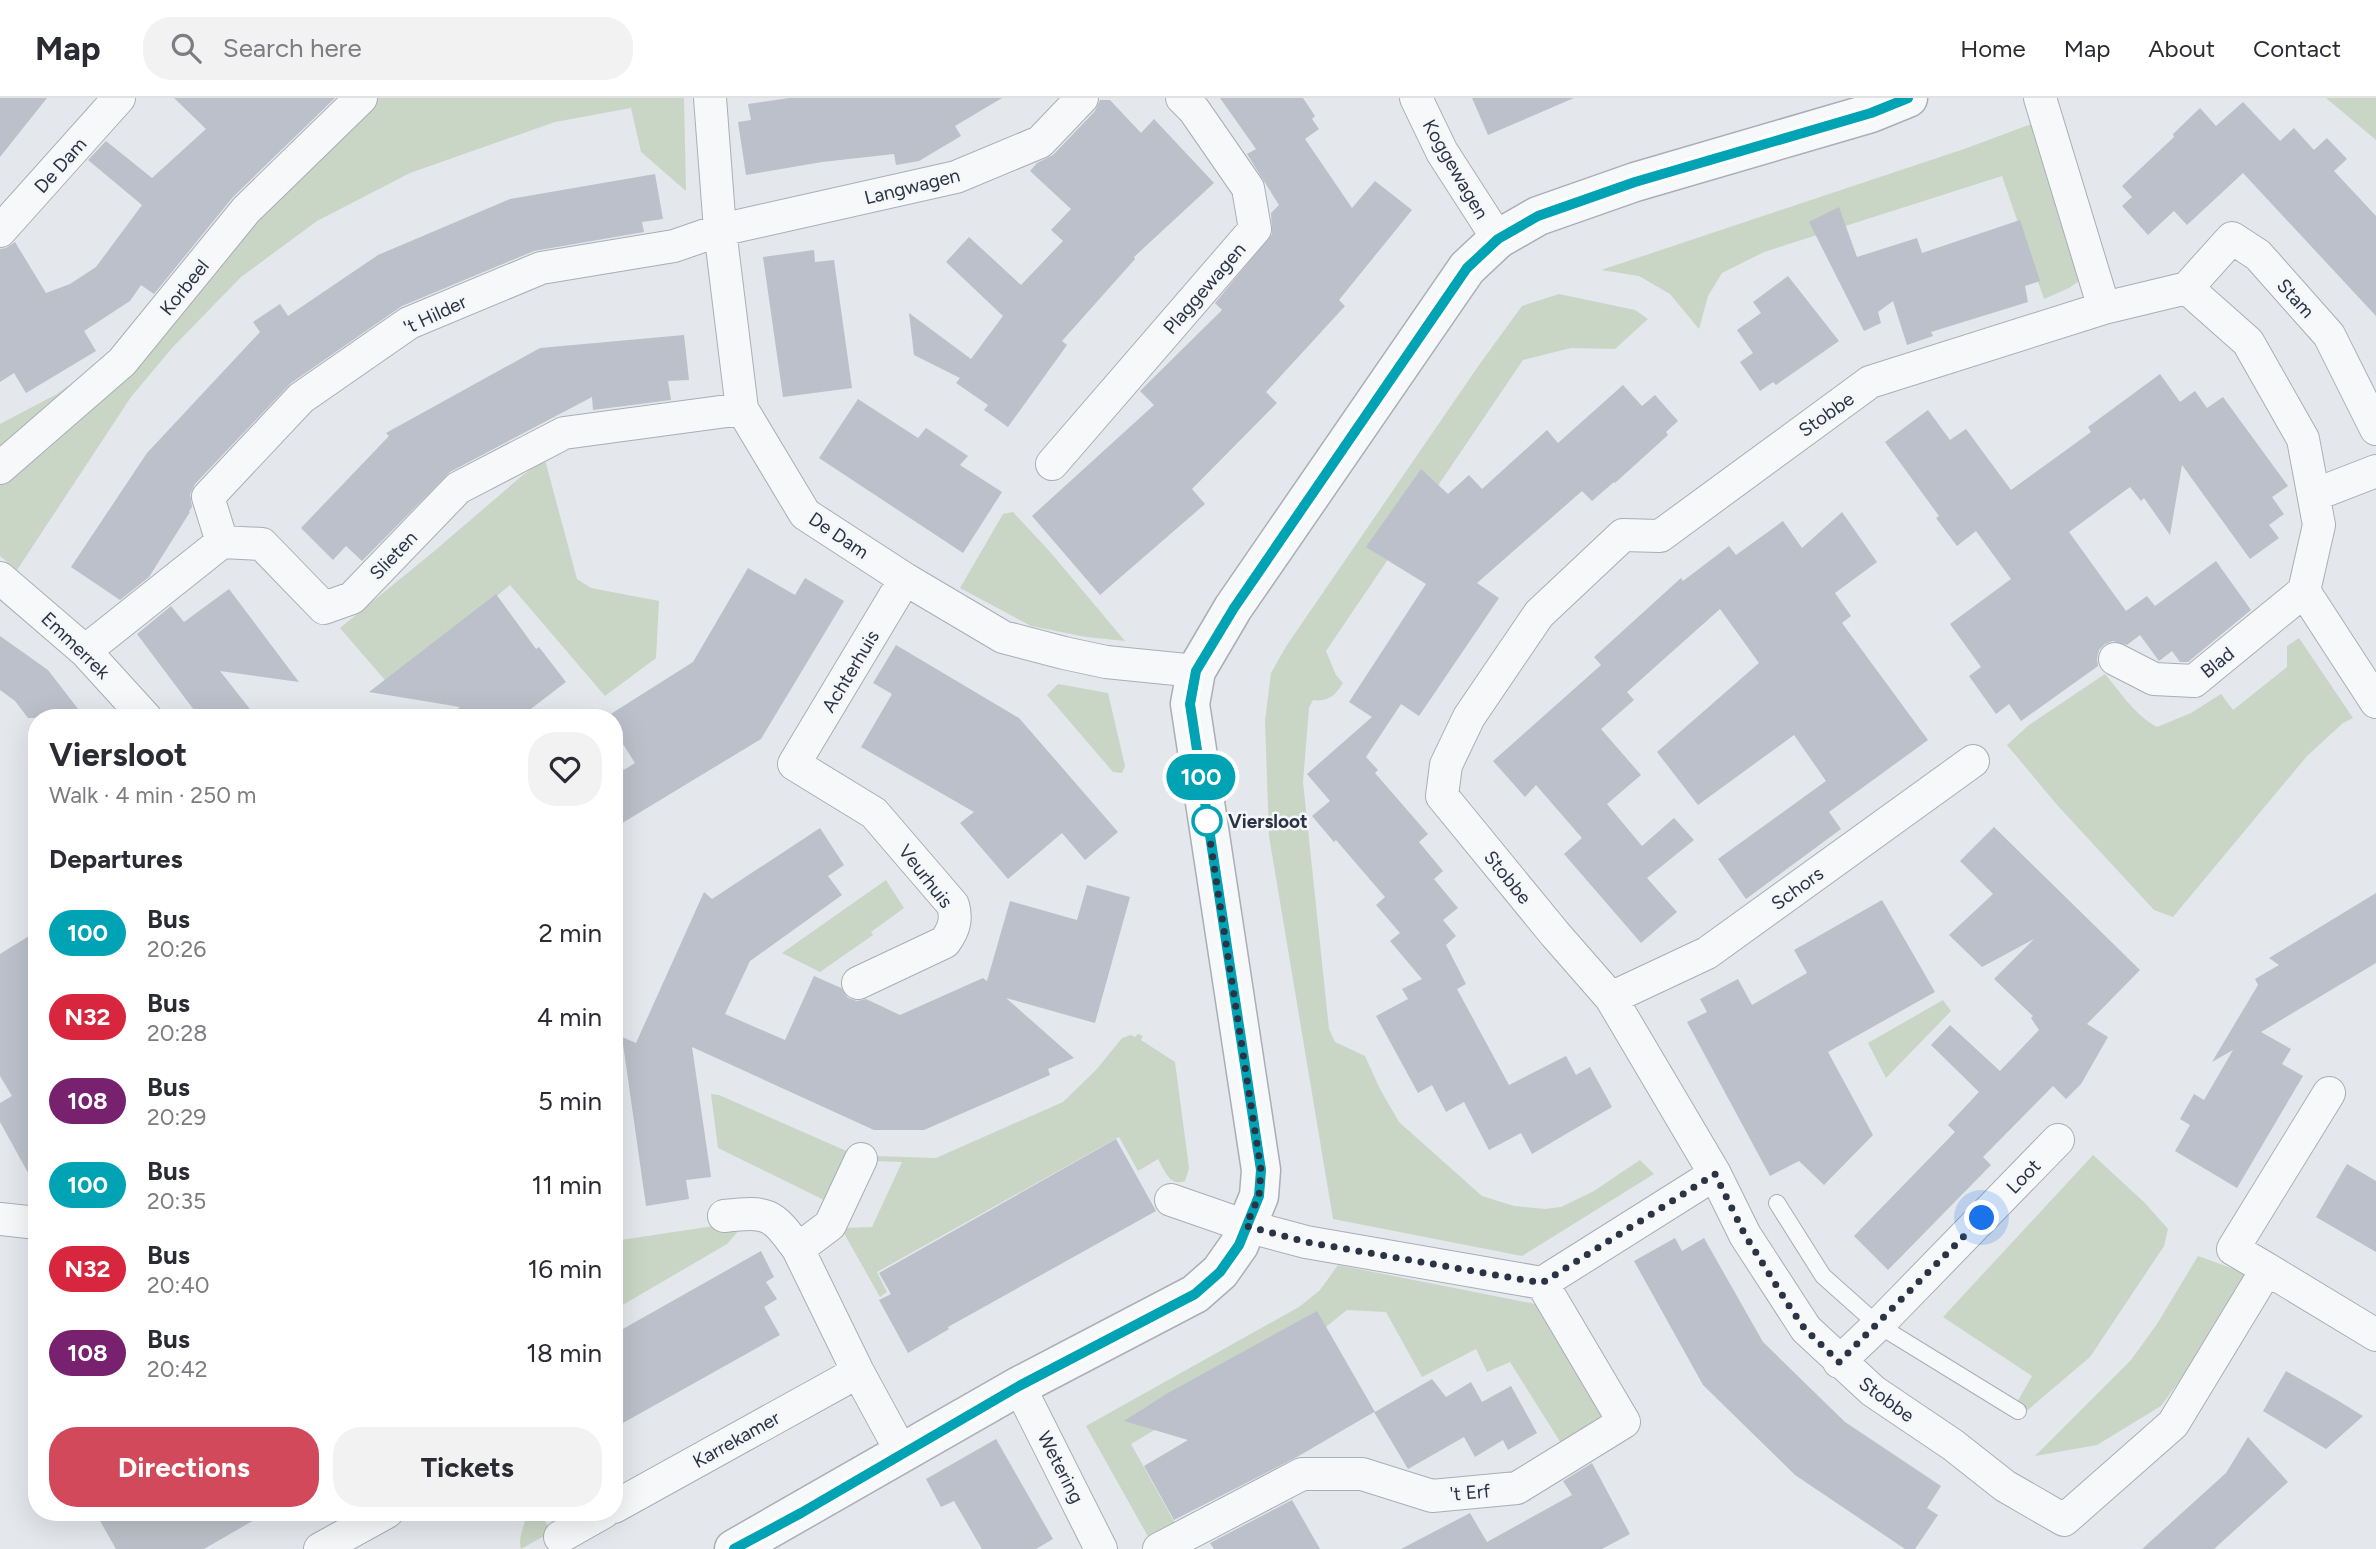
<!DOCTYPE html>
<html lang="en">
<head>
<meta charset="utf-8">
<style>
	:root { --surface:#fff; --page:#f2f2f3; --text:#2b2b33; --muted:#7c7c81; --line:#e1e1e2; --accent:#d1495b }
	body { margin:0; font-family:Figtree,sans-serif; background:var(--page); color:var(--text); height:100vh; display:flex; flex-direction:column; font-size:26px; white-space:nowrap }
	* { box-sizing:border-box; margin:0 }
	p { font-size:23px; color:var(--muted) }
	.icon { flex:none; width:38px; height:38px; fill:none; stroke:currentColor; stroke-width:2; stroke-linecap:round; stroke-linejoin:round }
	.map { position:relative; flex:1; overflow:hidden }
	.drawer { position:absolute; left:28px; top:611px; width:595px; height:812px; display:flex; flex-direction:column; background:var(--surface); border-radius:28px; box-shadow:0 7px 28px #0002 }
	.drawer>* { flex:none }
	.badge { padding:0 14px; border-radius:23px; font-size:24px; line-height:46px }
	.you { position:absolute; width:35px; height:35px; margin:-18px; border:5px solid #fff; border-radius:50%; background:#1a73e8; box-shadow:0 0 0 10px #1a73e833 }
	.map>.badge { position:absolute; translate:-50% -50%; box-shadow:0 0 0 4px #fff }
	h2 { padding:0 21px; font-size:26px; line-height:63px }
	.round { display:grid; place-items:center; flex:none; width:74px; height:74px; border-radius:28px; background:var(--page) }
	.head { display:flex; align-items:center; justify-content:space-between; height:119px; padding:0 21px }
	h1 { font-size:33px; font-weight:700; line-height:52px }
	.button { display:flex; gap:14px; margin-top:auto; padding:14px 21px }
	.button a { flex:1; height:80px; border-radius:28px; background:var(--accent); color:#fff; font-size:28px; font-weight:700; line-height:80px; text-align:center }
	.button a+a { background:var(--page); color:var(--text) }
	ul { padding:0; list-style:none }
	li { display:flex; align-items:center; gap:21px; height:84px; padding:0 21px }
	li div { flex:1 }
	li b { display:block; font-size:26px }
	li em { font-style:normal }
	li .badge { min-width:77px; font-weight:700; text-align:center }
	header { display:flex; align-items:center; gap:42px; box-sizing:border-box; height:98px; padding:0 35px; background:var(--surface); border-bottom:2px solid var(--line) }
	header strong { font-size:33px }
	nav { display:flex; gap:38px; margin-inline-start:auto; font-size:24px }
	.search { width:490px; height:63px; background:var(--page); display:flex; align-items:center; gap:18px; box-sizing:border-box; padding:0 24px; border-radius:28px; color:var(--muted); font-size:26px }
	.map>svg:first-child { display:block }
</style>
</head>
<body>
<header>
<strong>Map</strong>
<div class="search"><svg class="icon" aria-label="search" viewBox="0 0 24 24"><circle cx="10" cy="10" r="6"/><path d="M15 15l6 6"/></svg>Search here</div>
<nav><a>Home</a><a>Map</a><a>About</a><a>Contact</a></nav>
</header>
<div class="map">
<svg width="2376" height="1451" viewBox="0 0 2376 1451">
	<rect width="100%" height="100%" fill="#e4e7ec"/>
	<path fill="#c9d6c5" d="M378,0H684L686,93L641,54L631,10L555,24L410,75L317,123L241,179L172,250L131,299L17,472L0,458V326L57,296L97,267L343,17Z
		M2326,0H2376V42Z
		M2037,24L2085,179L2069,190L2044,201L2002,78L1764,154L1722,175L1708,198L1699,231L1670,196L1639,178L1601,172L1967,50Z
		M1559,196L1635,212L1648,221L1615,251L1571,250L1523,262L1326,553L1336,577L1343,585C1335,598 1328,604 1313,602L1309,610L1303,684L1329,931L1335,944L1365,958L1380,991L1399,1024L1482,1098L1514,1108L1545,1111L1561,1109L1594,1093L1640,1062L1654,1076L1522,1158L1333,1121L1269,738L1265,623L1271,575L1287,547L1479,267L1522,208Z
		M545,362L577,481L591,490L659,503L656,560L605,598L510,487L390,588L340,530L432,455L523,377Z
		M1013,414L1051,455L1125,543L1086,539L1031,528L960,490L1003,416Z
		M2299,540L2353,620L2343,625L2307,658L2173,819L2154,812L2058,708L2007,647L2029,627L2105,576C2120,594 2135,617 2157,629L2191,615L2221,596L2233,612L2287,569V548Z
		M1058,586L1108,595L1125,668L1122,675L1113,674L1047,597Z
		M886,782L904,810L871,834L873,837L820,874L782,855Z
		M1943,902L1951,913L1886,980L1868,945Z
		M1138,936L1143,938L1141,942L1175,964L1189,1070L1185,1083C1170,1089 1165,1073 1158,1061L1138,1073L1119,1039L877,1174L887,1194L880,1199L841,1130L872,1129L902,1064L873,1063L875,1058L936,1060L1063,1004L1096,972L1122,940L1131,937L1135,939Z
		M711,996L719,997L851,1055L826,1103L718,1050Z
		M2093,1057L2145,1105L2168,1131L2164,1148L2090,1259L2023,1316L2016,1306L2032,1278L1943,1219Z
		M747,1123L727,1146L614,1212V1143Z
		M2198,1158L2245,1175L2180,1282L2161,1308L2097,1347L2035,1358L2131,1262L2157,1226Z
		M1338,1167L1540,1207L1609,1322L1564,1350L1510,1264L1487,1274L1476,1251L1422,1279L1386,1214L1347,1212L1322,1232L1131,1346L1181,1436L1155,1451L1086,1328L1299,1209L1320,1192Z
		M527,1414H540L551,1434L521,1451C517,1439 526,1426 527,1414Z"/>
	<path fill="#bbc0ca" d="M0,0H47L0,59Z
		M174,0H335L233,99L154,196L141,187L130,203L84,233L96,253L26,295L14,275L0,284V151L6,150L15,144L46,195L70,186L96,169L142,107L88,62L106,43L152,80L206,31Z
		M789,0H1002L955,28L961,38L919,63L896,67L894,56L822,64L746,77L738,24L751,22L748,6Z
		M1220,0H1303L1315,18L1312,21L1319,31L1305,41L1352,110L1375,83L1412,112L1339,202L1345,208L1266,294L1277,305L1192,391L1205,406L1100,497L1032,418L1154,307L1140,293L1222,212L1215,205L1272,136L1271,115L1279,107L1247,56L1256,51Z
		M1472,0H1574L1488,37Z
		M1100,2H1110L1141,35L1154,21L1214,85L1134,159L1135,161L1062,243L1067,247L1008,329L984,312L988,307L956,285L960,280L914,257L909,215L971,261L1003,218L946,164L969,139L1021,187L1063,143L1051,132L1071,111L1030,73L1037,65L1053,57L1095,13Z
		M2243,4L2280,43L2294,30L2314,52L2327,40L2347,61L2334,73L2376,118V218L2243,75L2187,127L2174,113L2148,137L2122,108L2132,99L2122,88L2174,39L2173,36L2200,10L2216,28Z
		M655,76L663,121L642,124L644,134L534,153L402,208L291,285L195,386L190,396L192,409L189,413L190,414L149,479L120,502L71,469L147,355L260,234L253,224L280,206L288,218L378,157L510,101Z
		M1839,109L1857,159L1917,140L1922,155L2020,122L2040,183L2025,188L2028,204L1931,234L1933,238L1907,247L1893,203L1878,214L1881,225L1864,233L1809,124Z
		M814,152L815,164L834,162L852,290L783,299L763,159Z
		M1788,178L1839,243L1776,287L1773,284L1760,293L1740,264L1753,255L1737,232L1761,215L1753,204Z
		M684,237L689,282L668,283L671,302L593,312L592,299L450,374L362,463L346,448L333,462L301,430L389,338L386,335L540,250Z
		M2160,276L2180,304L2195,293L2207,310L2223,299L2288,388L2272,399L2284,416L2269,427L2279,440L2250,461L2182,367L2170,437L2144,400L2141,403L2130,389L2069,434L2126,513L2147,498L2155,508L2216,463L2251,512L2188,564H2180L2172,553L2159,563L2140,537L2127,547L2113,543L2105,546L2099,552L2097,561L2098,568L2021,623L2009,606L1996,616L1969,578L1981,569L1950,526L2011,481L1976,433L1957,448L1936,420L1939,418L1885,344L1928,312L1950,342L1966,331L2011,392L2091,334L2088,329Z
		M1623,287L1642,308L1655,297L1678,323L1666,334L1668,337L1615,385L1614,384L1592,403L1582,393L1477,485L1499,500L1419,618L1401,606L1366,659L1378,672L1375,675L1428,736L1419,744L1443,773L1434,781L1458,810L1443,822L1456,838L1446,847L1466,886L1457,891L1509,987L1566,958L1576,977L1590,969L1612,1009L1532,1056L1521,1035L1489,1052L1464,1004L1446,1014L1432,987L1418,995L1376,918L1408,901L1402,891L1422,881L1390,843L1400,835L1376,807L1385,799L1336,742L1334,744L1312,718L1330,703L1307,676L1372,619L1349,604L1426,486L1366,449L1421,371L1448,396L1469,377L1482,391L1547,332L1558,345Z
		M858,301L918,340L926,330L968,358L960,367L1002,394L963,455L819,360Z
		M1842,414L1877,464L1835,495L1851,518L1842,525L1928,642L1829,714L1841,731L1746,801L1718,761L1826,683L1794,637L1698,707L1657,654L1759,565L1720,511L1627,594L1634,602L1601,631L1641,677L1607,706L1642,748L1674,720L1694,742L1647,780L1677,814L1641,845L1564,756L1582,740L1536,687L1525,699L1493,663L1601,567L1594,559L1681,480L1683,483L1729,448L1736,457L1783,423L1802,450Z
		M748,470L795,497L805,480L844,503L761,641L614,730V678L635,665L614,632V620L606,619L693,564Z
		M229,491L299,584L220,573L257,620H200L137,536L171,508L184,524Z
		M496,496L536,551L539,549L566,584L519,620H447L460,609L369,594Z
		M0,538L48,572L85,620H28L15,603L0,592Z
		M896,547L1019,620L1118,734L1085,762L1062,735L1008,781L960,725L974,714L861,649L892,596L873,585Z
		M1994,729L2140,872L2087,926L2108,939L2081,986L2066,1001L2053,988L1983,1059L1991,1067L1888,1172L1854,1138L1955,1034L1948,1027L1979,994L1931,947L1950,927L2000,973L2039,932L2031,920L2033,918L1994,881L2034,841L1982,869L1949,837L1993,796L1960,763Z
		M820,730L844,767L828,778L842,797L750,863L725,916L785,942L814,878L841,890L848,900L857,903L866,901L900,917L983,880L987,883L1010,803L1077,822L1087,787L1130,799L1095,925L1006,900L1074,960L1048,971L1050,977L924,1032H874L692,949L711,1079L686,1082L689,1101L646,1108L622,939L636,945L704,794L712,801Z
		M2376,795V865L2261,934L2291,951L2282,966L2303,978L2237,1090L2175,1053L2190,1027L2180,1021L2194,996L2204,1002L2233,952L2212,964L2258,887L2255,881L2279,867L2269,860Z
		M1882,802L1935,894L1828,954L1873,1037L1824,1087L1799,1063L1770,1078L1687,924L1707,914L1700,901L1738,881L1752,907L1807,875L1794,852Z
		M37,833V1091L0,1024V1005L12,998L0,978V856Z
		M1116,1041L1156,1113L948,1229L949,1231L908,1255L879,1202L891,1196L879,1175Z
		M2347,1066L2376,1083V1154L2316,1119Z
		M1675,1140L1682,1153L1704,1140L1763,1244L1845,1324L1941,1388L1927,1410L1938,1417L1915,1451H1905L1795,1377L1703,1287L1634,1163Z
		M761,1153L774,1179L766,1184L777,1201L764,1209L780,1237L614,1330V1236Z
		M1317,1213L1375,1314L1432,1281L1446,1299L1471,1284L1482,1304L1511,1288L1537,1335L1508,1352L1503,1342L1475,1359L1464,1339L1408,1371L1374,1314L1297,1359L1174,1422L1144,1368L1188,1342L1124,1323L1168,1295Z
		M2286,1273L2337,1302L2363,1318L2326,1351L2263,1313Z
		M2248,1339L2288,1384L2214,1451H2142L2226,1375Z
		M996,1341L1053,1441L1036,1451H982L954,1403L941,1409L926,1381Z
		M1592,1365L1630,1436L1602,1451H1401L1470,1415L1487,1444L1572,1397L1563,1383Z
		M1292,1402L1320,1451H1214L1210,1445Z
		M95,1414H268L204,1451H116Z"/>
	<g fill="none" stroke-linecap="round" stroke-linejoin="round">
		<defs>
			<path id="service" d="M1777,1105L1823,1178L1878,1227L2018,1313"/>
			<path id="minor" d="M710,0L720,132L742,311L805,416L905,481L1003,539L1064,555L1106,564L1196,573
				M1416,0L1442,54L1498,141
				M2040,0L2104,210
				M0,133L119,0
				M2187,190L2248,244L2303,341L2319,427L2304,493L2376,604
				M2376,331L2329,237L2258,157L2232,140L2187,190L2104,210L1870,284L1660,438L1623,437L1539,516L1469,619L1446,667L1442,698L1555,836L1611,900L1715,1076L1745,1137L1806,1231L1873,1293L1953,1347L2005,1388L2064,1422L2173,1326L2267,1171L2376,1237
				M1052,366L1255,131L1248,90L1194,12L1182,0
				M0,370L122,264L246,112L361,0
				M2314,397L2376,373
				M222,444L208,399L301,300L409,225L541,170L674,148L720,132L956,79L1040,44L1082,0
				M0,480L85,553L146,620
				M85,553L222,444L262,446L324,510L352,500L458,390L564,335L742,311
				M2115,561L2154,581L2194,583L2304,493
				M858,885L945,844C954,831 957,822 953,807L874,715L794,666L905,481
				M1611,900L1707,855L1973,663
				M1171,1102L1246,1128L1306,1144L1542,1185L1715,1076
				M724,1118C768,1113 772,1115 798,1151L858,1274L902,1355
				M0,1121L37,1125
				M798,1151L830,1127L861,1061
				M2267,1171L2233,1151L2329,995
				M1839,1264L1878,1227L2058,1042
				M1019,1288L1101,1451
				M614,1409L858,1274
				M560,1439L604,1414
				M320,1451L387,1414
				M1159,1451L1302,1376H1362L1432,1398L1517,1390L1624,1324L1542,1185"/>
			<path id="tertiary" d="M734,1451L1019,1288L1195,1196L1220,1174L1239,1147L1259,1098L1261,1072L1190,606L1196,573L1233,510L1467,170L1498,141L1538,118L1635,84L1871,15L1908,0"/>
		</defs>
		<use href="#service" stroke="#a9aeb7" stroke-width="18"/>
		<use href="#minor" stroke="#a9aeb7" stroke-width="34"/>
		<use href="#tertiary" stroke="#a9aeb7" stroke-width="41"/>
		<use href="#service" stroke="#f7f8fa" stroke-width="16"/>
		<use href="#minor" stroke="#f7f8fa" stroke-width="32"/>
		<use href="#tertiary" stroke="#f7f8fa" stroke-width="38"/>
	</g>
	<g fill="none" stroke-linecap="round" stroke-linejoin="round">
		<defs>
			<path id="line" d="M734,1451L801,1415L1019,1288L1195,1196L1220,1174L1239,1147L1259,1098L1261,1072L1190,606L1196,573L1234,510L1467,170L1498,141L1538,118L1635,84L1871,15L1908,0"/>
		</defs>
		<use href="#line" stroke="#fff" stroke-width="16"/>
		<use href="#line" stroke="#00a3b4" stroke-width="10"/>
		<path stroke="#2b3445" stroke-width="7" stroke-dasharray="0 12.6" d="M1207,723L1206,716L1261,1072L1259,1098L1246,1128L1306,1144L1542,1185L1715,1076L1745,1137L1791,1211L1805,1231L1839,1264L1982,1120"/>
	</g>
	<circle fill="#fff" stroke="#00a3b4" stroke-width="3.5" cx="1207" cy="723" r="14"/>
	<g text-anchor="middle" stroke-width="5" stroke-linejoin="round" paint-order="stroke">
		<g font-size="19" fill="#2b3445" stroke="#f4f6f9">
			<text transform="translate(60 67) rotate(-48)" y="7">De Dam</text>
			<text transform="translate(1456 71) rotate(60)" y="7">Koggewagen</text>
			<text transform="translate(912 88) rotate(-14)" y="7">Langwagen</text>
			<text transform="translate(184 189) rotate(-51)" y="7">Korbeel</text>
			<text transform="translate(1204 190) rotate(-49)" y="7">Plaggewagen</text>
			<text transform="translate(2296 200) rotate(48)" y="7">Stam</text>
			<text transform="translate(435 216) rotate(-25)" y="7">'t Hilder</text>
			<text transform="translate(1826 316) rotate(-35)" y="7">Stobbe</text>
			<text transform="translate(839 437) rotate(34)" y="7">De Dam</text>
			<text transform="translate(393 457) rotate(-46)" y="7">Slieten</text>
			<text transform="translate(76 547) rotate(44)" y="7">Emmerrek</text>
			<text transform="translate(2217 564) rotate(-39)" y="7">Blad</text>
			<text transform="translate(850 573) rotate(-59)" y="7">Achterhuis</text>
			<text transform="translate(926 778) rotate(52)" y="7">Veurhuis</text>
			<text transform="translate(1508 779) rotate(51)" y="7">Stobbe</text>
			<text transform="translate(1797 790) rotate(-36)" y="7">Schors</text>
			<text transform="translate(2023 1078) rotate(-46)" y="7">Loot</text>
			<text transform="translate(1887 1301) rotate(36)" y="7">Stobbe</text>
			<text transform="translate(736 1341) rotate(-29)" y="7">Karrekamer</text>
			<text transform="translate(1061 1369) rotate(63)" y="7">Wetering</text>
			<text transform="translate(1470 1394) rotate(-5)" y="7">'t Erf</text>
		</g>
		<g font-size="19" font-weight="bold" fill="#2b3445" stroke="#f4f6f9" text-anchor="start">
			<text x="1228" y="730">Viersloot</text>
		</g>
	</g>
</svg>
<div class="you" style="left:1982px;top:1120px"></div>
<b class="badge" style="left:1201px;top:679px;background:#00a3b4;color:#fff">100</b>
<section class="drawer">
<div class="head"><div><h1>Viersloot</h1><p>Walk · 4 min · 250 m</p></div><a class="round"><svg class="icon" aria-label="heart" viewBox="0 0 24 24"><path d="M12 20l-8-8c-3-5 5-10 8-4 3-6 11-1 8 4z"/></svg></a></div>
<h2>Departures</h2>
<ul>
<li><span class="badge" style="background:#00a3b4;color:#fff">100</span><div><b>Bus</b><p>20:26</p></div><em>2 min</em></li>
<li><span class="badge" style="background:#d7263d;color:#fff">N32</span><div><b>Bus</b><p>20:28</p></div><em>4 min</em></li>
<li><span class="badge" style="background:#77216f;color:#fff">108</span><div><b>Bus</b><p>20:29</p></div><em>5 min</em></li>
<li><span class="badge" style="background:#00a3b4;color:#fff">100</span><div><b>Bus</b><p>20:35</p></div><em>11 min</em></li>
<li><span class="badge" style="background:#d7263d;color:#fff">N32</span><div><b>Bus</b><p>20:40</p></div><em>16 min</em></li>
<li><span class="badge" style="background:#77216f;color:#fff">108</span><div><b>Bus</b><p>20:42</p></div><em>18 min</em></li>
</ul>
<div class="button"><a>Directions</a><a>Tickets</a></div>
</section>
</div>
</body>
</html>
